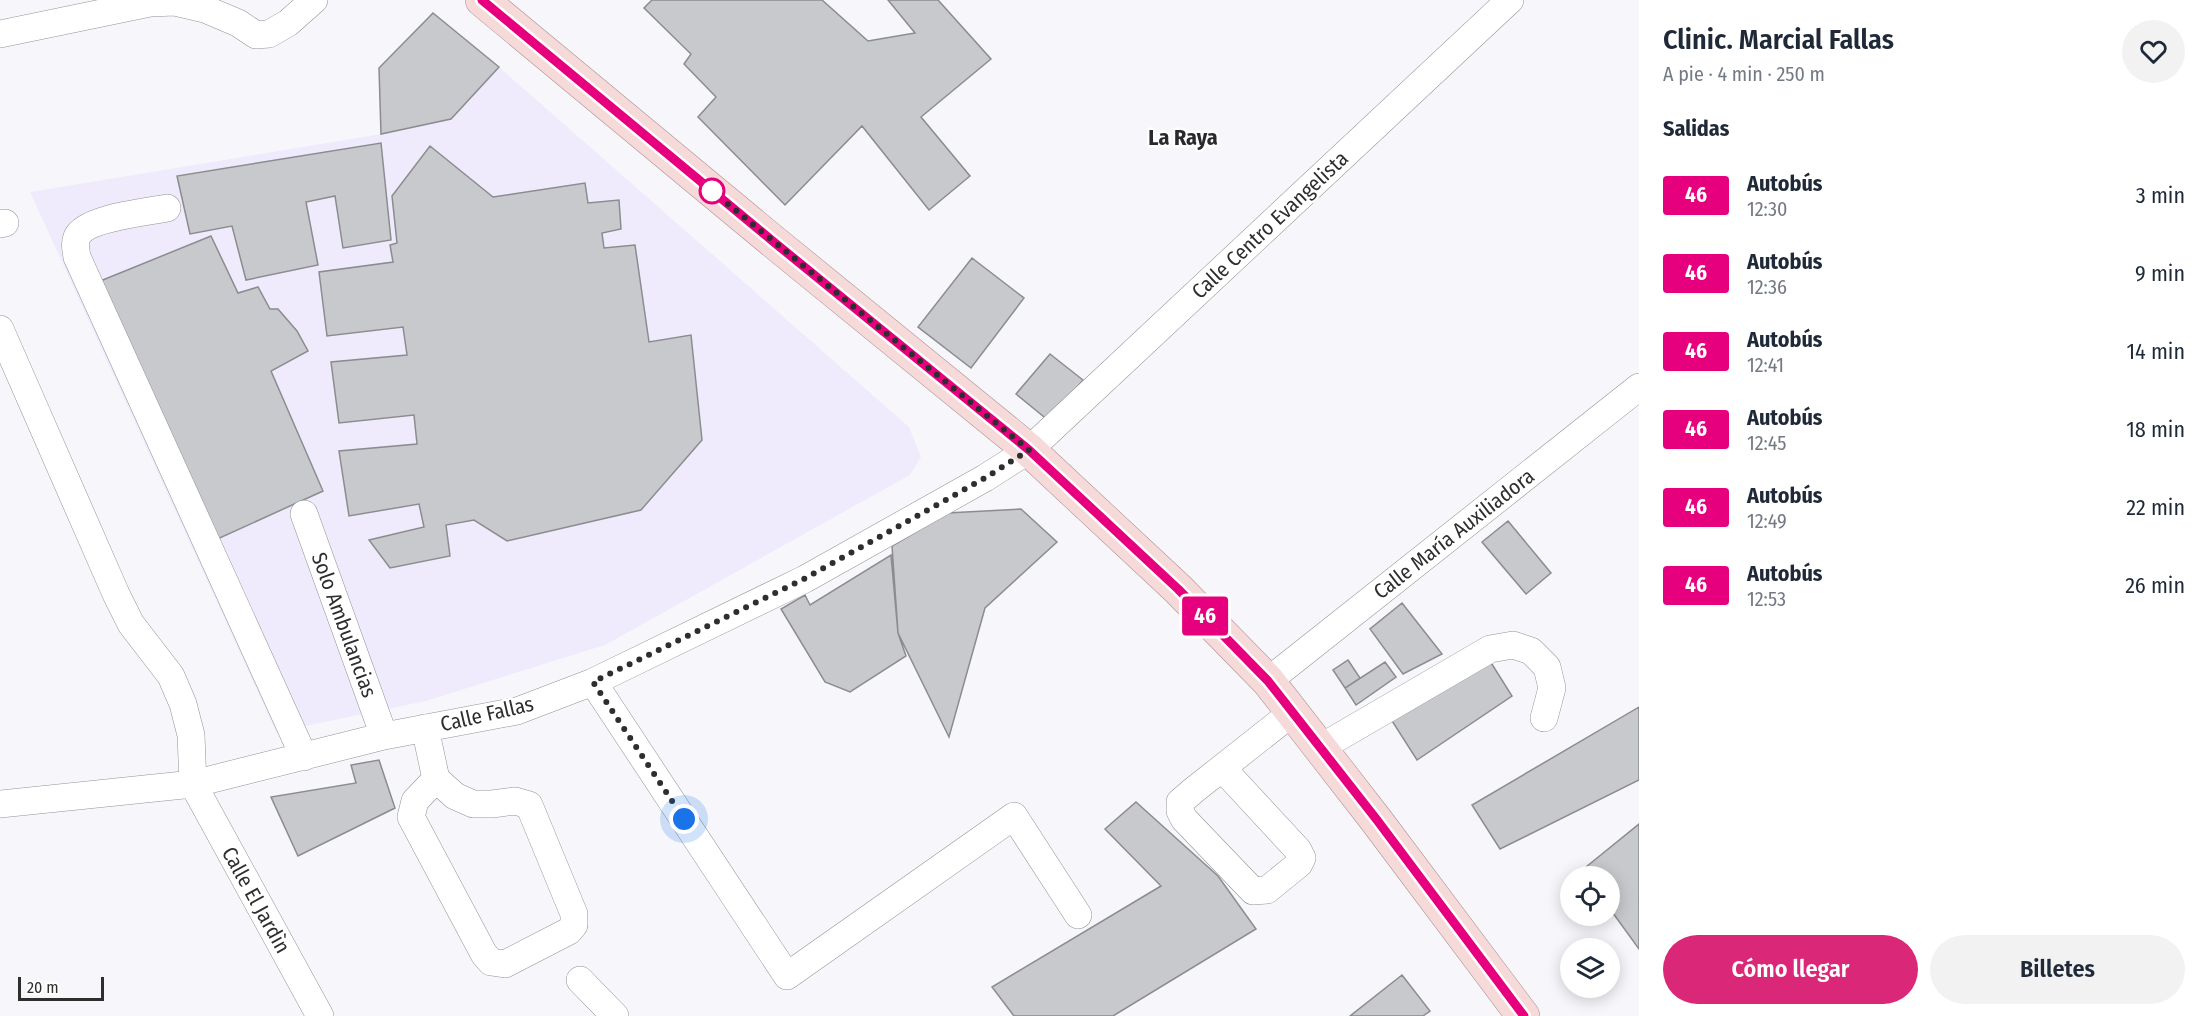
<!DOCTYPE html>
<html lang="es">
<head>
<meta charset="utf-8">
<style>
	:root { --surface:#fff; --page:#f2f2f3; --text:#1f2937; --muted:#747a83; --accent:#db2777 }
	body { margin:0; font-family:"Fira Sans Condensed",sans-serif; background:var(--page); color:var(--text); height:100vh; display:flex; flex-direction:column; font-size:22px; white-space:nowrap }
	* { box-sizing:border-box; margin:0 }
	p { font-size:20px; color:var(--muted) }
	.icon { flex:none; width:33px; height:33px; fill:none; stroke:currentColor; stroke-width:2; stroke-linecap:round; stroke-linejoin:round }
	.map { position:relative; flex:1; overflow:hidden }
	.drawer { display:flex; flex-direction:column; background:var(--surface); width:570px }
	.drawer>* { flex:none }
	.badge { padding:0 12px; border-radius:4px; font-size:21px; line-height:39px }
	.tools { position:absolute; left:1560px; top:866px; display:grid; gap:12px }
	.tools a { display:grid; place-items:center; width:60px; height:60px; border-radius:50%; background:var(--surface); box-shadow:0 3px 15px #0003; font-size:30px }
	.scale { position:absolute; left:18px; bottom:15px; width:86px; box-sizing:border-box; padding-left:6px; border:3px solid #2e2e2f; border-top:0; font-size:16px; line-height:21px; white-space:nowrap; color:#2e2e2f; -webkit-text-stroke:4px #fff; paint-order:stroke }
	.you { position:absolute; width:30px; height:30px; margin:-15px; border:4px solid #fff; border-radius:50%; background:#1a73e8; box-shadow:0 0 0 9px #1a73e833 }
	.map>.badge { position:absolute; translate:-50% -50%; box-shadow:0 0 0 3px #fff }
	h2 { padding:0 24px; font-size:22px; line-height:54px }
	.round { display:grid; place-items:center; flex:none; width:63px; height:63px; border-radius:32px; background:var(--page) }
	.head { display:flex; align-items:center; justify-content:space-between; height:102px; padding:0 24px }
	h1 { font-size:28px; font-weight:600; line-height:45px }
	.primary-button { display:flex; gap:12px; margin-top:auto; padding:12px 24px }
	.primary-button a { flex:1; height:69px; border-radius:36px; background:var(--accent); color:#fff; font-size:24px; font-weight:600; line-height:69px; text-align:center }
	.primary-button a+a { background:var(--page); color:var(--text) }
	ul { padding:0; list-style:none }
	li { display:flex; align-items:center; gap:18px; height:78px; padding:0 24px }
	li div { flex:1 }
	li b { display:block; font-size:22px }
	li em { font-style:normal }
	li .badge { min-width:66px; font-weight:700; text-align:center }
	main { display:flex; flex:1; min-height:0 }
	.map>svg:first-child { display:block }
</style>
</head>
<body>
<main>
<div class="map">
<svg width="1639" height="1016" viewBox="0 0 1639 1016">
	<rect width="100%" height="100%" fill="#f7f7fb"/>
	<path fill="#efebfd" d="M499,67L909,427L921,457L910,475L605,645L426,701L276,732L30,192L381,134L451,119Z"/>
	<path fill="#c8c9cc" stroke="#8b8c8f" stroke-width="1.5" d="M652,0H822L868,41L915,33L888,0H938L991,59L921,117L970,176L929,210L862,126L785,205L698,117L716,97L684,64L691,54L644,8Z
		M433,13L499,67L451,119L381,134L379,68Z
		M381,143L391,240L343,248L335,196L306,202L318,265L246,280L232,226L190,234L177,176Z
		M430,146L493,197L585,183L588,203L619,200L621,229L602,233L604,248L635,245L649,342L691,335L702,440L641,510L507,541L474,520L446,525L450,556L390,568L369,540L424,527L419,504L349,516L339,451L417,444L414,415L339,423L331,362L407,355L403,327L327,336L319,272L393,262L390,245L397,243L392,196Z
		M211,236L238,293L258,287L270,309H278L297,331L308,351L271,371L323,491L213,541L93,284Z
		M972,258L1024,298L971,368L918,327Z
		M1050,354L1083,380L1049,421L1016,394Z
		M1021,509L1057,542L985,608L949,737L898,633L892,546L947,513Z
		M1508,521L1551,573L1526,594L1482,542Z
		M891,555L898,633L906,656L850,692L825,682L781,609L805,595L810,605Z
		M1402,603L1442,654L1403,674L1370,629Z
		M1485,653L1512,696L1417,760L1387,713Z
		M1348,660L1360,678L1345,688L1333,670Z
		M1385,662L1396,677L1356,705L1345,688Z
		M1639,707V780L1500,849L1472,805Z
		M379,760L395,808L298,856L271,797L356,783L351,765Z
		M1136,802L1218,876L1256,929L1113,1016H1014L992,987L1161,886L1105,829Z
		M1639,824V949L1610,909V876H1585L1581,871Z
		M1402,975L1430,1011L1423,1016H1350Z"/>
	<g fill="none" stroke-linecap="round" stroke-linejoin="round">
		<defs>
			<path id="minor" d="M0,34L150,3L175,2L205,9L238,23L256,35L269,34L288,23L314,0
				M167,208C147,212 85,218 77,237C74,244 76,250 77,257L304,757
				M0,224L5,223
				M0,329L116,594L131,624L171,676L183,704L191,735L193,784L320,1016
				M304,514L384,736
				M1268,681L1639,387
				M593,682L787,976L1014,816L1078,915
				M425,728L436,779L455,796L473,804H492L515,801L529,805L574,914V925L569,931L505,964L491,962L484,954L411,817L415,801L436,779
				M1320,748L1490,649L1513,645L1531,651L1547,667L1552,688L1544,718
				M1222,768L1298,850L1302,858L1299,864L1267,890L1253,891L1184,819L1180,811V802L1194,790L1293,712
				M0,804L193,784L384,736L517,711L593,682L805,579L985,478L1029,450L1510,0
				M580,980L615,1016"/>
			<path id="major" d="M482,0L775,243L1029,450L1178,589L1268,681L1376,820L1523,1016"/>
		</defs>
		<use href="#minor" stroke="#939397" stroke-width="28"/>
		<use href="#major" stroke="#ac8e8d" stroke-width="34"/>
		<use href="#minor" stroke="#fff" stroke-width="27"/>
		<use href="#major" stroke="#f6dad9" stroke-width="33"/>
	</g>
	<g fill="none" stroke-linecap="round" stroke-linejoin="round">
		<defs>
			<path id="line" d="M482,0L775,243L1029,450L1178,589L1268,681L1377,820L1524,1016"/>
		</defs>
		<use href="#line" stroke="#fff" stroke-width="14"/>
		<use href="#line" stroke="#e6007e" stroke-width="9"/>
		<path stroke="#2e2e2f" stroke-width="6" stroke-dasharray="0 10.8" d="M684,819L593,682L804,579L985,478L1029,450L712,191"/>
	</g>
	<circle fill="#fff" stroke="#e6007e" stroke-width="3" cx="712" cy="191" r="12"/>
	<g text-anchor="middle" stroke-width="5" stroke-linejoin="round" paint-order="stroke">
		<g font-size="21" fill="#2e2e2f" stroke="#fff">
			<text transform="translate(1270 225) rotate(-43)" y="7">Calle Centro Evangelista</text>
			<text transform="translate(1454 534) rotate(-38)" y="7">Calle María Auxiliadora</text>
			<text transform="translate(344 625) rotate(70)" y="7">Solo Ambulancias</text>
			<text transform="translate(487 714) rotate(-13)" y="7">Calle Fallas</text>
			<text transform="translate(256 900) rotate(61)" y="7">Calle El Jardìn</text>
		</g>
		<g font-size="22" font-weight="bold" fill="#2a2a2d" stroke="#fff">
			<text x="1183" y="145">La Raya</text>
		</g>
	</g>
</svg>
<div class="tools">
<a><svg class="icon" aria-label="locate" viewBox="0 0 24 24"><circle cx="12" cy="12" r="6"/><path d="M12 2v4M12 18v4M2 12h4M18 12h4"/></svg></a>
<a><svg class="icon" aria-label="layers" viewBox="0 0 24 24"><path d="M12 4l9 5-9 5-9-5zM3 14l9 5 9-5"/></svg></a>
</div>
<div class="scale">20 m</div>
<div class="you" style="left:684px;top:819px"></div>
<b class="badge" style="left:1205px;top:616px;background:#e6007e;color:#fff">46</b>
</div>
<section class="drawer">
<div class="head"><div><h1>Clinic. Marcial Fallas</h1><p>A pie · 4 min · 250 m</p></div><a class="round"><svg class="icon" aria-label="heart" viewBox="0 0 24 24"><path d="M12 20l-8-8c-3-5 5-10 8-4 3-6 11-1 8 4z"/></svg></a></div>
<h2>Salidas</h2>
<ul>
<li><span class="badge" style="background:#e6007e;color:#fff">46</span><div><b>Autobús</b><p>12:30</p></div><em>3 min</em></li>
<li><span class="badge" style="background:#e6007e;color:#fff">46</span><div><b>Autobús</b><p>12:36</p></div><em>9 min</em></li>
<li><span class="badge" style="background:#e6007e;color:#fff">46</span><div><b>Autobús</b><p>12:41</p></div><em>14 min</em></li>
<li><span class="badge" style="background:#e6007e;color:#fff">46</span><div><b>Autobús</b><p>12:45</p></div><em>18 min</em></li>
<li><span class="badge" style="background:#e6007e;color:#fff">46</span><div><b>Autobús</b><p>12:49</p></div><em>22 min</em></li>
<li><span class="badge" style="background:#e6007e;color:#fff">46</span><div><b>Autobús</b><p>12:53</p></div><em>26 min</em></li>
</ul>
<div class="primary-button"><a>Cómo llegar</a><a>Billetes</a></div>
</section>
</main>
</body>
</html>
